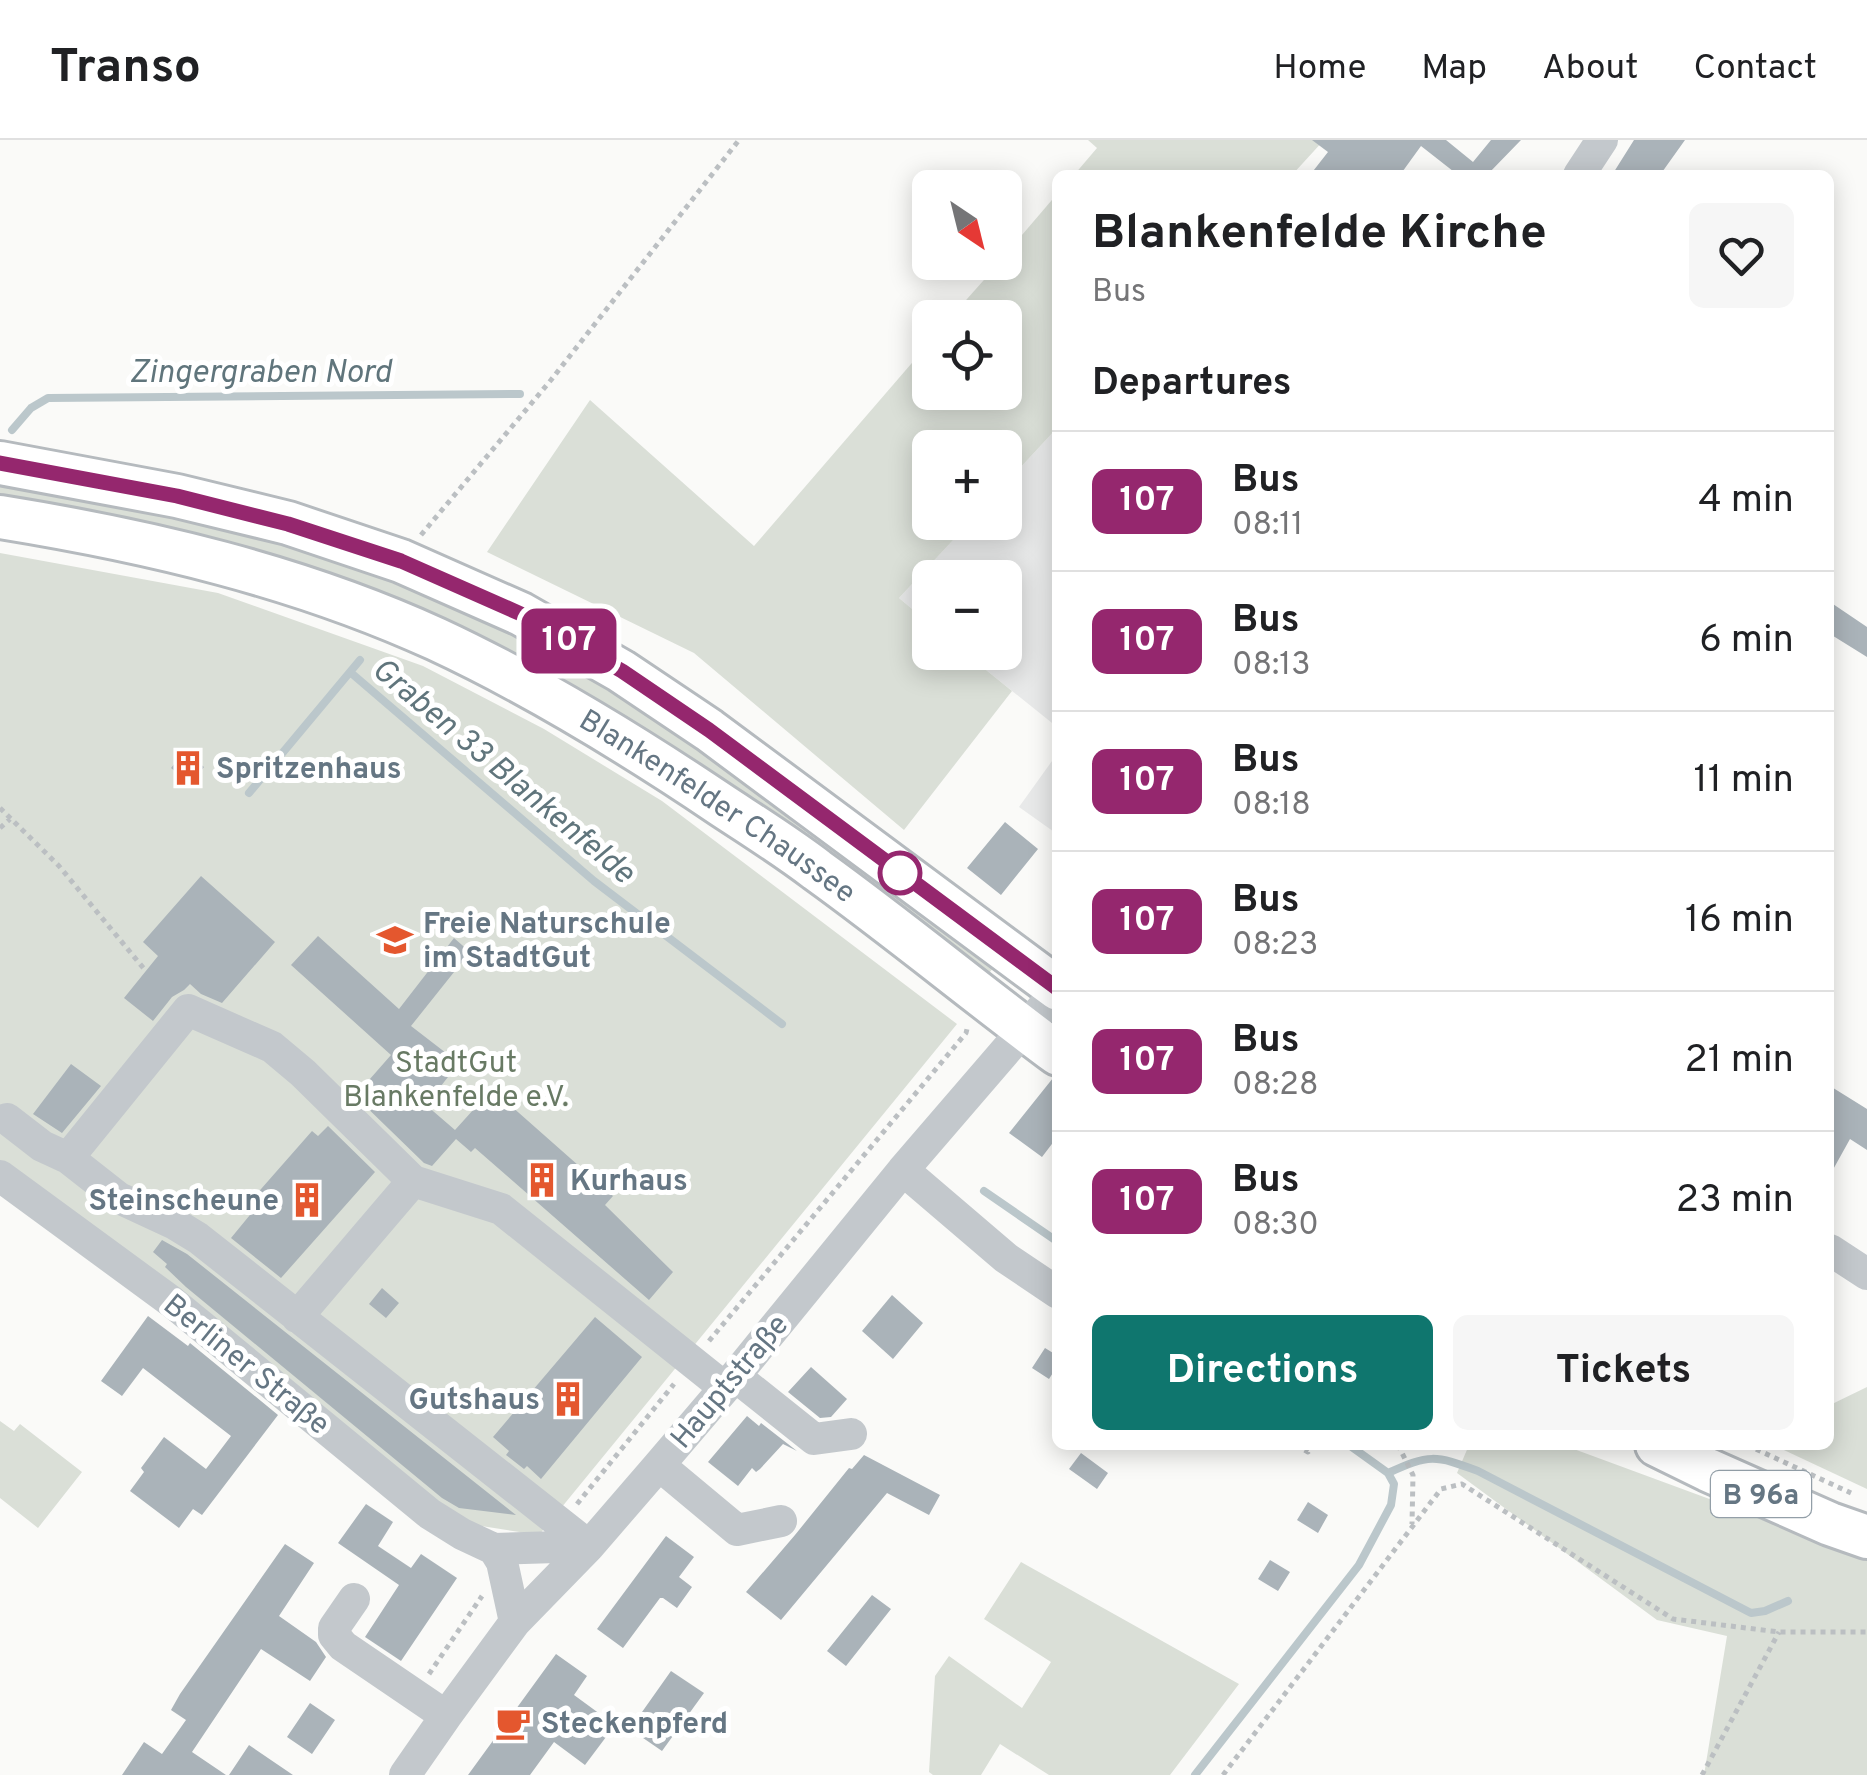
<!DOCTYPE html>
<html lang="en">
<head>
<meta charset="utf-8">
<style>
	:root { --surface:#fff; --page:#f6f6f6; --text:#202124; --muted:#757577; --line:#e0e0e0; --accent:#0f766e }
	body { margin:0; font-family:Overpass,sans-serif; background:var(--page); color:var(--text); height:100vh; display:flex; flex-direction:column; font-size:38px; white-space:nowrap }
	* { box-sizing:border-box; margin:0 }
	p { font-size:32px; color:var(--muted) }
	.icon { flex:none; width:55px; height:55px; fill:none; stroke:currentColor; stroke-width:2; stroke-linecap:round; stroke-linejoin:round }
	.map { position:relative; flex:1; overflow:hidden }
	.details { position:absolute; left:1052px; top:30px; width:782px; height:1280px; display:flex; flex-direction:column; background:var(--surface); border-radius:15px; box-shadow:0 5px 25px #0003 }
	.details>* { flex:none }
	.badge { padding:0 20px; border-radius:15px; font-size:35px; line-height:65px }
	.needle { width:65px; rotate:145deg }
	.controls { position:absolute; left:912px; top:30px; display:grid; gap:20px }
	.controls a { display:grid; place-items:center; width:110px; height:110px; border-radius:15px; background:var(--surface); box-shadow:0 5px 25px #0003; font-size:50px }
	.map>.badge { position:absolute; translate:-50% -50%; box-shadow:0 0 0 5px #fff }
	h2 { padding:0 40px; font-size:38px; line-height:90px }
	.round { display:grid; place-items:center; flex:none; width:105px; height:105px; border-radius:15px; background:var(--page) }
	.summary { display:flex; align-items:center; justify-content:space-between; height:170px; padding:0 40px }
	h1 { font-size:48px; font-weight:700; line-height:75px }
	.primary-button { display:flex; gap:20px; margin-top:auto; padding:20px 40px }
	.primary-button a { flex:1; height:115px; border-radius:15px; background:var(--accent); color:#fff; font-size:40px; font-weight:700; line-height:115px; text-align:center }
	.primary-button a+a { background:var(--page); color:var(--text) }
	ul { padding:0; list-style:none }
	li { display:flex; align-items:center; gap:30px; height:140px; padding:0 40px; border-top:2px solid var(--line) }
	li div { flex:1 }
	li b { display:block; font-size:38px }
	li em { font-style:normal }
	li .badge { min-width:110px; font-weight:700; text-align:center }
	header { display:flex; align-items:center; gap:60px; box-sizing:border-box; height:140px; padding:0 50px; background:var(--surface); border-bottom:2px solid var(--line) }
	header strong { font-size:48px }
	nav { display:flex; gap:55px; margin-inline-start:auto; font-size:35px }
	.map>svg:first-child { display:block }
</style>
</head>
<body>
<header>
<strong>Transo</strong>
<nav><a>Home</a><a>Map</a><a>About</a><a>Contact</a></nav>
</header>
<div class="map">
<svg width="1867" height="1635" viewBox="0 0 1867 1635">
	<rect width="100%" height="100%" fill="#fafaf8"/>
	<path fill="#e8e9e9" d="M1057,288V587L965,513L1005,512V438H930V484L899,458L969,383L1005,382V344Z
		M1057,614V694L1019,667Z"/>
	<path fill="#dadfd7" d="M1088,0H1324L1292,35H1074L1097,8Z
		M1057,54V288L1005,344V308H930V382L969,383L899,458L930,484V512L965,513L1012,551L904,690L694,513L487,412L590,260L754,406L930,202V252H1005V178L951,177L999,123L1005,122V115Z
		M0,336L166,368L412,442L601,535L995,826L989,833L855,732L535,533L0,365Z
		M0,413L218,453L423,526L544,589L662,661L957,884L539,1395L456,1382L0,1023Z
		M1867,1247V1349L1773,1305H1830V1265Z
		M0,1281L14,1291L20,1284L82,1332L38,1388L0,1358Z
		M1469,1305H1563L1867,1417V1635H1704L1727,1496L1657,1480L1457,1333Z
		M1021,1422L1239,1544L1170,1635H1049L1000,1604L981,1635H933L929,1632L935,1536L949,1516L1022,1568L1051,1522L984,1479Z"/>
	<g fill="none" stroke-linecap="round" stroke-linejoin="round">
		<path stroke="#bbc7cb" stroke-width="8" d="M12,290L31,268L48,258L520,254
			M360,520L350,532L594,741L782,884
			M249,653L350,532
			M984,1051L1058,1102
			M1388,1333C1429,1314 1435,1315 1478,1331L1751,1473L1765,1471L1788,1461
			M1195,1635L1359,1425L1391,1365L1394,1344L1388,1333L1349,1305"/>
	</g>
	<path fill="#aab3b9" d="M1312,0H1446L1473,22L1491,0H1521L1488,34L1489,35H1458L1421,6L1400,35H1310L1328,12Z
		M1634,0H1685L1660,35H1612Z
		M1830,462L1867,487V517L1830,494Z
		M185,611L204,627L191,644L171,628Z
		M1005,682L1038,709L1001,755L967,728Z
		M201,736L275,802L222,863L201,854L190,844L184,850L172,857L153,881L124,858L158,816L143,802Z
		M318,796L399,869L454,798L470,812L411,886L459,923L426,965L455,990L492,949L613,1056L605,1065L673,1132L649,1160L475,1008L471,1012L456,999L432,1026L424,1023L355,956L391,915L291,825Z
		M71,924L101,946L62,993L33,974Z
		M1053,938L1058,939V996L1042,1017L1009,993Z
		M1830,946L1867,969V1010L1850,999L1830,1035Z
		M328,986L375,1032L281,1138L231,1098L254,1070L247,1065L312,991L318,996Z
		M162,1100L187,1114L516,1375L459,1368L442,1358L186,1147L165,1127L167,1124L153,1112Z
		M382,1148L399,1163L386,1178L369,1164Z
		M892,1155L923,1183L893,1219L862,1191Z
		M148,1176L188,1206L190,1203L278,1275L202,1375L193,1369L179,1388L130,1351L144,1332L141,1328L164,1297L206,1329L231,1296L143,1228L122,1256L101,1241Z
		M595,1177L642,1217L541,1339L527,1326L524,1329L506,1315L509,1311L493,1297Z
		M1045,1208L1058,1216V1225L1049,1239L1032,1228Z
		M811,1227L847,1259L831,1277L820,1278L788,1252Z
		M747,1276L759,1286L761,1283L797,1311L783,1304L760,1329L756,1332L752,1328L738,1346L708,1322Z
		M1081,1313L1108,1333L1097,1349L1069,1329Z
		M864,1315L940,1355L929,1375L887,1353L781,1480L746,1452L795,1395L849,1328L852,1329Z
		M1308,1362L1328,1375L1318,1393L1297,1380Z
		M366,1364L393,1382L378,1406L411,1428L421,1414L457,1438L401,1521L365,1497L399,1445L338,1403Z
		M666,1396L694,1417L679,1437L692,1447L677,1468L663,1458H660L623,1508L597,1489Z
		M285,1404L314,1423L279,1476L316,1502L326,1517L310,1541L261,1509L192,1612L226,1635H122L144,1602L162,1614L186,1580L171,1570L180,1554Z
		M1270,1420L1290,1432L1278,1451L1258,1439Z
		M872,1455L891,1469L846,1526L827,1511Z
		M556,1514L587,1536L574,1555L615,1585L585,1625L554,1602L530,1635H468Z
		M671,1531L704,1553L662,1611L630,1589Z
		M310,1563L335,1580L312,1614L287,1597Z
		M249,1605L293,1635H229Z"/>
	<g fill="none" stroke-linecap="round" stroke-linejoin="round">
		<defs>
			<g id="major">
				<path d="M0,323L177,356L288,383L401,421L521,474L621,531L709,590L1058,849"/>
				<path id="s1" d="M0,377C149,401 298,436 436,499C537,546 631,604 723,666C755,687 787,707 817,730C899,789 977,854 1058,914"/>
				<path d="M1657,1305L1708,1330L1830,1384L1867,1397"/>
			</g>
		</defs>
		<use href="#major" stroke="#b5babe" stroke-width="48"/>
		<path stroke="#bbbfc2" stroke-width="5" stroke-dasharray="5 5" stroke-linecap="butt" d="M421,395L551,240L739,0
			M0,668L59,726L145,830
			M0,688L10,679
			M709,1201L966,893L968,885
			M1296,1305L1308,1312L1315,1305
			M1398,1305L1413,1335L1412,1384
			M1747,1305L1851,1353
			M577,1364L674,1244
			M429,1534L482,1456
			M1223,1635L1441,1349L1462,1344L1673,1479L1779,1492H1867
			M1702,1635L1779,1492"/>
		<path stroke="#c3c8cc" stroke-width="32" d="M1579,35L1602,0
			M7,979L42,1006L68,1018
			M903,1030L1006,1118L1058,1153
			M0,1036L172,1162L430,1374L462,1394L494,1409L589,1406
			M1830,1110L1867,1134
			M297,1177L413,1041
			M735,1236L814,1299L851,1294
			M659,1325L737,1390L781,1381
			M589,1406L198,1098L175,1084L119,1058L68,1018L188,870L272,907L303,933L413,1041L501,1069L725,1248
			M494,1409L502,1422L515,1482
			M354,1459L334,1488V1495L343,1506L446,1576
			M405,1635L446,1576L515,1482L589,1406L659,1325L735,1236L903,1030L1058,850"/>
		<use href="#major" stroke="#fff" stroke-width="42"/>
	</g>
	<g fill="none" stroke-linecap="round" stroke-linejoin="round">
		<defs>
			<path id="line" d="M0,323L177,356L288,384L401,421L521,474L622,531L709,590L1058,849"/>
		</defs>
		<use href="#line" stroke="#fff" stroke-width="22"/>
		<use href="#line" stroke="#95276e" stroke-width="15"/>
	</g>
	<defs>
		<symbol id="building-bare" viewBox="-9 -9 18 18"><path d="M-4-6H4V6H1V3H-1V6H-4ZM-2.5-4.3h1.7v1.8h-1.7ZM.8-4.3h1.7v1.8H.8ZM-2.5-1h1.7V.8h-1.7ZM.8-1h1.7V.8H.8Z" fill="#e4572e" stroke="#fff" stroke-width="2.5" paint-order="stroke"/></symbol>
		<symbol id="school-bare" viewBox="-9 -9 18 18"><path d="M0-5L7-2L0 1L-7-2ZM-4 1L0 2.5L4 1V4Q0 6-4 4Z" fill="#e4572e" stroke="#fff" stroke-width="2.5" paint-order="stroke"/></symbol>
		<symbol id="cafe-bare" viewBox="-9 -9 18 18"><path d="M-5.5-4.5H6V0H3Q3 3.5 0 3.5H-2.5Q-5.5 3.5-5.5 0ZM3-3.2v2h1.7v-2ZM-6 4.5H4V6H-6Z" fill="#e4572e" stroke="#fff" stroke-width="2.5" paint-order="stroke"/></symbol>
	</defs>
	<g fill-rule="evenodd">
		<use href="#building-bare" x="163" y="603" width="50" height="50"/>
		<use href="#school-bare" x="370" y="775" width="50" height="50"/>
		<use href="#building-bare" x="517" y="1015" width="50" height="50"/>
		<use href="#building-bare" x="282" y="1035" width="50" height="50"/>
		<use href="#building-bare" x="543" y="1234" width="50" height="50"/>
		<use href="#cafe-bare" x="488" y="1558" width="50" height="50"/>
	</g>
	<circle fill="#fff" stroke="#95276e" stroke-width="5" cx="900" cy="733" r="20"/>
	<g text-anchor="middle" stroke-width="10" stroke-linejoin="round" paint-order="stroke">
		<rect fill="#fff" stroke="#939fa8" stroke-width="2.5" x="1711" y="1331" width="100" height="46" rx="8"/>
		<g font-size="28" font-weight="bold" fill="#657683">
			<text x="1761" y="1364">B 96a</text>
		</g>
		<g font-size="30" font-weight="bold" fill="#657683" stroke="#fff" text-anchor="start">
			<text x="216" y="638">Spritzenhaus</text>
			<text x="423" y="793">Freie Naturschule<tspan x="423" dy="34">im StadtGut</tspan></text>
			<text x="570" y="1050">Kurhaus</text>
			<text x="279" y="1070" text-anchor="end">Steinscheune</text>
			<text x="540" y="1269" text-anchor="end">Gutshaus</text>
			<text x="541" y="1593">Steckenpferd</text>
		</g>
		<g font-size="30" fill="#657683" stroke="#fff">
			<text dy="10" stroke="none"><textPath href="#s1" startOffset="782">Blankenfelder Chaussee</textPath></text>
			<text transform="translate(247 1224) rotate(39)" y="10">Berliner Straße</text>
			<text transform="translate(729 1241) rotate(-50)" y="10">Hauptstraße</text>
		</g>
		<g font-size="30" fill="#687a64" stroke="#fff">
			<text x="456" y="932">StadtGut<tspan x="456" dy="34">Blankenfelde e.V.</tspan></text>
		</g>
		<g font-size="32" font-style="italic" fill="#60757c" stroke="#fff">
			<text x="260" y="242">Zingergraben Nord</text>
			<text transform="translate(504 630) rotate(40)" y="11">Graben 33 Blankenfelde</text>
		</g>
	</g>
</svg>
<div class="controls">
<a><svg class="needle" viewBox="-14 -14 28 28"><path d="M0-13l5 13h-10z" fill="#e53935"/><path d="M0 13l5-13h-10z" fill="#757577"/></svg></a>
<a><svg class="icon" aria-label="locate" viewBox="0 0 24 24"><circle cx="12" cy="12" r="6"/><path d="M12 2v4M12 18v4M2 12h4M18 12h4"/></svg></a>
<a>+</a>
<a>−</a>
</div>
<b class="badge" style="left:569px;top:501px;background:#95276e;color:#fff">107</b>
<section class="details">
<div class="summary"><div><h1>Blankenfelde Kirche</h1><p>Bus</p></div><a class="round"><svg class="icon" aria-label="heart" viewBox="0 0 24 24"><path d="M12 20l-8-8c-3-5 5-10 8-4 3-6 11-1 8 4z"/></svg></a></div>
<h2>Departures</h2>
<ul>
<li><span class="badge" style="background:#95276e;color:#fff">107</span><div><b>Bus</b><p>08:11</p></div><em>4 min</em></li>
<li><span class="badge" style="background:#95276e;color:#fff">107</span><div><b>Bus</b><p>08:13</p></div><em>6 min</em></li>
<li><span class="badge" style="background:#95276e;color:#fff">107</span><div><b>Bus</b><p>08:18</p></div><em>11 min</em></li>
<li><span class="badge" style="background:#95276e;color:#fff">107</span><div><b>Bus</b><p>08:23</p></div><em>16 min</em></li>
<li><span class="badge" style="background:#95276e;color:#fff">107</span><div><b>Bus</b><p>08:28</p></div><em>21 min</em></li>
<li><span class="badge" style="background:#95276e;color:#fff">107</span><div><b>Bus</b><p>08:30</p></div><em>23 min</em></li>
</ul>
<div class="primary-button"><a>Directions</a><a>Tickets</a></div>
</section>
</div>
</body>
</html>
